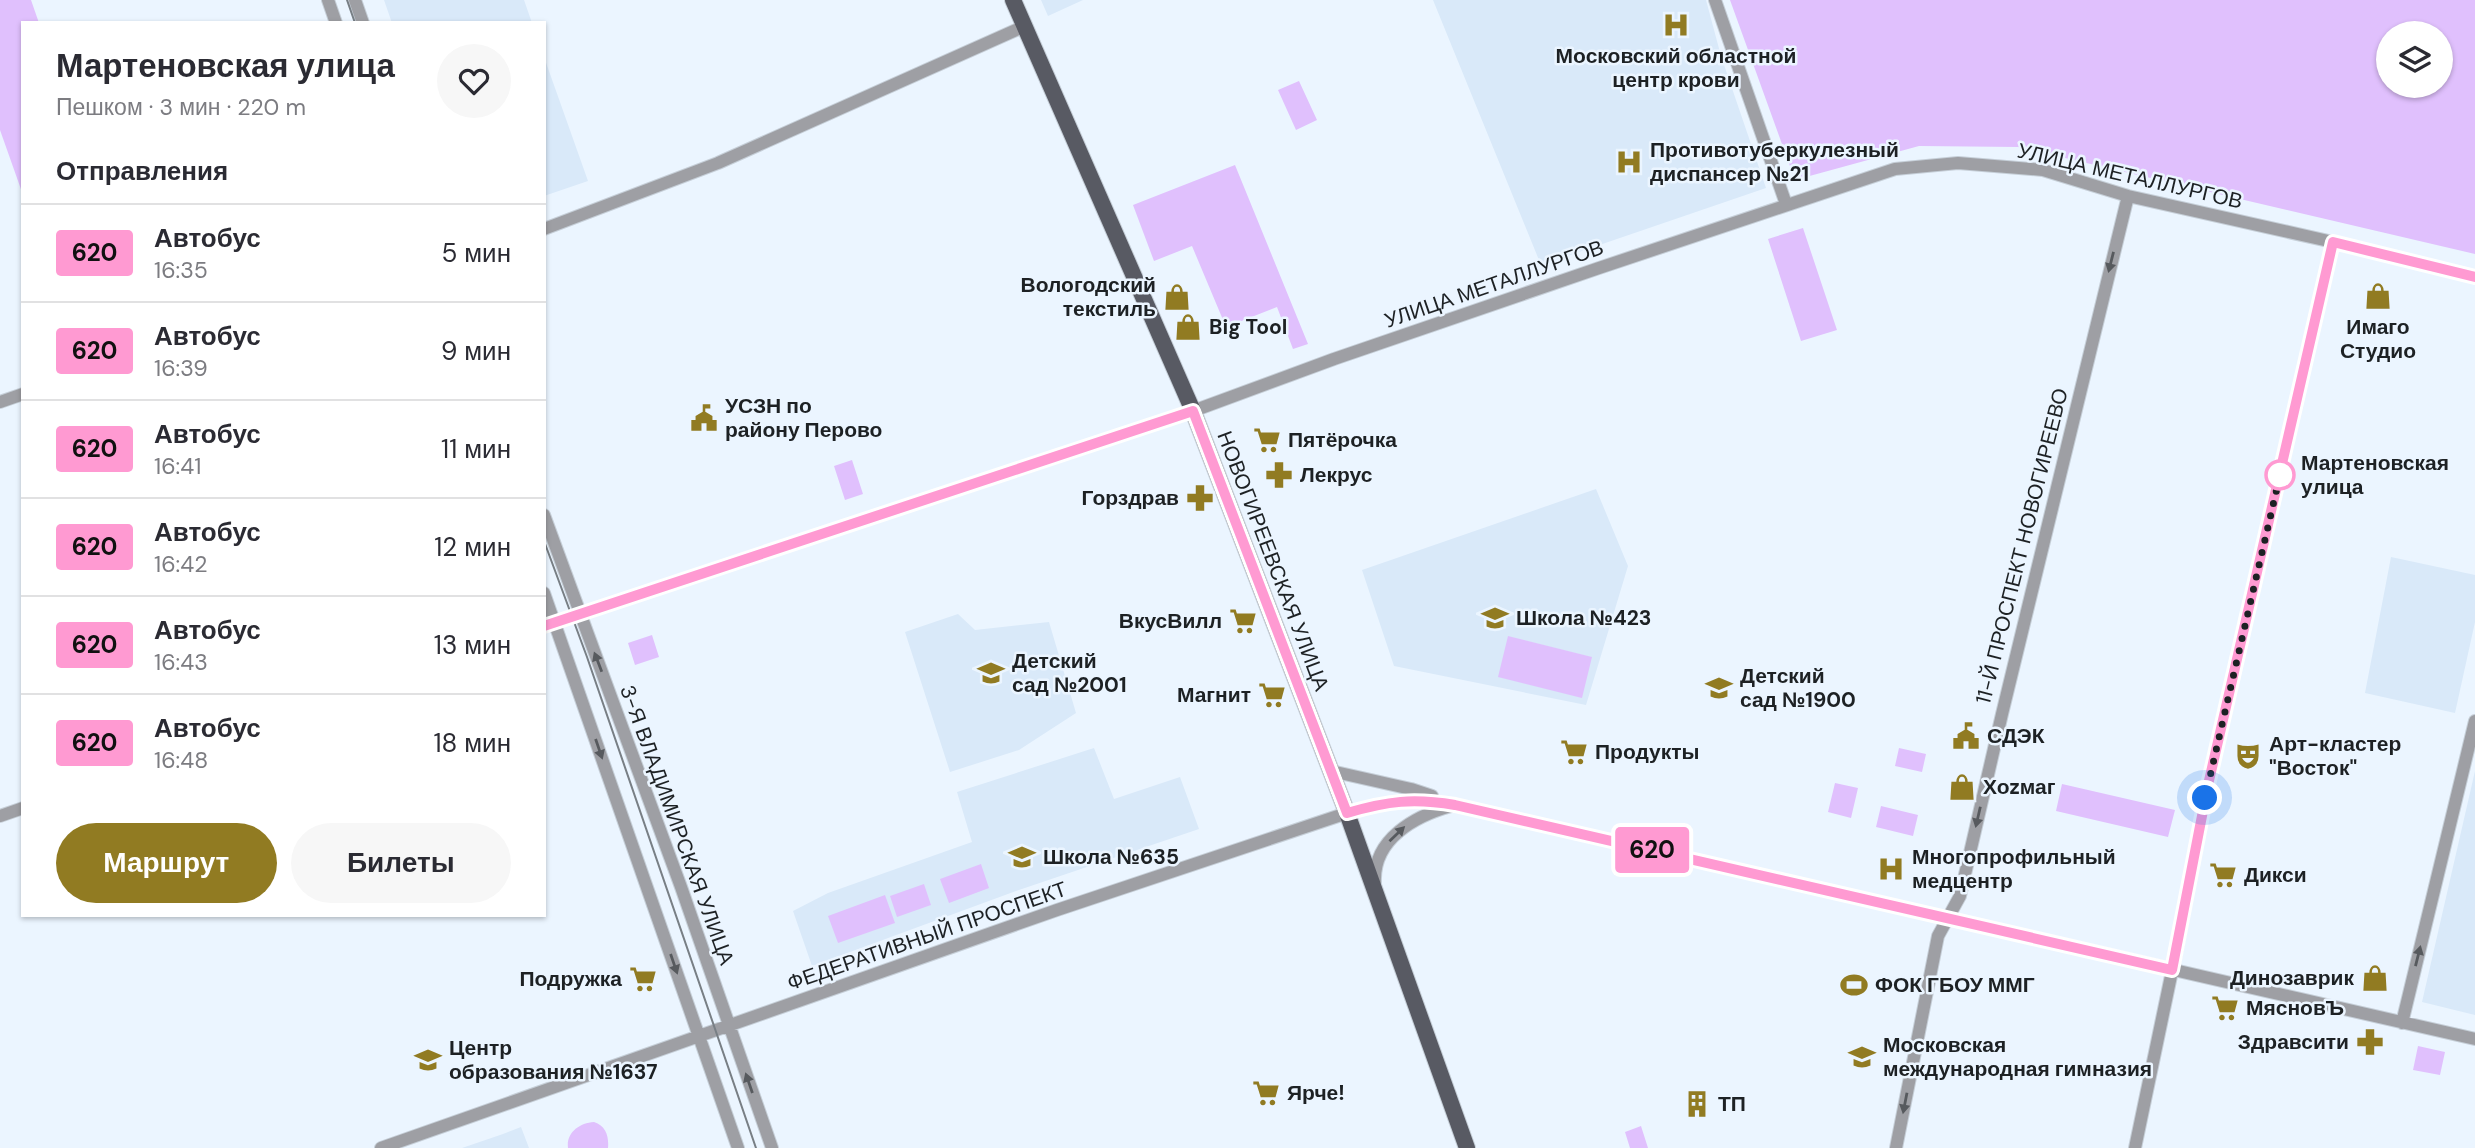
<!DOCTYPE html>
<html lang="ru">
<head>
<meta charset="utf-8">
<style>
	:root { --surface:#fff; --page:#f7f7f7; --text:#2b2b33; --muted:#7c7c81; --line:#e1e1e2; --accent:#917b22 }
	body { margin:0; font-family:"DM Sans",sans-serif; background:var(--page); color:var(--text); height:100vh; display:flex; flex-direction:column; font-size:26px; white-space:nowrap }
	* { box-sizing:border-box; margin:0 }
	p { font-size:23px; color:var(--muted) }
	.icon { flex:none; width:38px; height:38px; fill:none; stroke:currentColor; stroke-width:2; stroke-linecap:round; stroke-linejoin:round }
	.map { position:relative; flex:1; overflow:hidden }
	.side { position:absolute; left:21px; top:21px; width:525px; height:896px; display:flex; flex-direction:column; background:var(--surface); border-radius:0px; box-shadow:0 2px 5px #0004 }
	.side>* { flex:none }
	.badge { padding:0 14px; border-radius:5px; font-size:24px; line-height:46px }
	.controls { position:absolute; left:2376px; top:21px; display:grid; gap:14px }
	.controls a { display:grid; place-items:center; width:77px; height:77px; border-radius:50%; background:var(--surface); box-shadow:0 2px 5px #0004; font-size:35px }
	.you { position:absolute; width:35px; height:35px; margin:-18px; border:5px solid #fff; border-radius:50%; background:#1a73e8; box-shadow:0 0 0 10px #1a73e833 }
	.map>.badge { position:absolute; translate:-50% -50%; box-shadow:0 0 0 4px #fff }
	h2 { padding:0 35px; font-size:26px; line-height:63px }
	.round { display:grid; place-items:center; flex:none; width:74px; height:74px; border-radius:37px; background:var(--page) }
	.head { display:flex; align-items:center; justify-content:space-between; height:119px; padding:0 35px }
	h1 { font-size:33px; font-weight:600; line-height:52px }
	.cta { display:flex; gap:14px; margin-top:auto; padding:14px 35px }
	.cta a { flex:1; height:80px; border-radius:42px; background:var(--accent); color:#fff; font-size:28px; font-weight:600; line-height:80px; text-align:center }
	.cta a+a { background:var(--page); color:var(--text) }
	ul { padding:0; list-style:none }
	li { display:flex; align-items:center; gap:21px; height:98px; padding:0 35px; border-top:2px solid var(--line) }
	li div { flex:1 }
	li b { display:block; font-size:26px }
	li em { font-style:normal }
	li .badge { min-width:77px; font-weight:700; text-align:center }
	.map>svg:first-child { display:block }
</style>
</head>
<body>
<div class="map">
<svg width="2475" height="1148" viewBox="0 0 2475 1148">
	<rect width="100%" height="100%" fill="#ebf5ff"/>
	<path fill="#d9e9f9" d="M384,0H524L532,23H392Z
		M1041,0H1083L1048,16Z
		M1433,0H1706L1721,56L1766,188L1541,265Z
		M544,57L588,181L544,196Z
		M1596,489L1628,566L1586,705L1394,666L1362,570Z
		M2391,557L2475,575V622L2455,713L2365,693Z
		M958,614L975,630L1049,622L1076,713L1019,750L950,772L905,632Z
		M1094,748L1114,799L1180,777L1199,829L1016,891L812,966L793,911L828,893L972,842L957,792Z
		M2475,771V1015L2422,1002Z
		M521,1127L529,1148H462L503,1134Z"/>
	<path fill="#e0c0fd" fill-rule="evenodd" d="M0,0H31L39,23H23V195L0,130Z
		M1730,0H2475V254L2018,147L1919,146L1795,180ZM2389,33H2441V86H2389Z
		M1299,81L1317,120L1296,130L1278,90Z
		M1235,165L1308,344L1293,349L1277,307L1226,327L1192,246L1154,261L1133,205Z
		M1803,228L1837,330L1801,341L1768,239Z
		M852,460L863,494L845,500L834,466Z
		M652,635L659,657L635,665L628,643Z
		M1508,636L1592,657L1582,698L1498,677Z
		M1899,748L1926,754L1922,772L1895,766Z
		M1835,783L1858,788L1851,818L1828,812Z
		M2062,784L2175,810L2168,837L2056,811Z
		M1881,806L1918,815L1913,836L1876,827Z
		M981,864L989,888L949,903L940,879Z
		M924,884L931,905L897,917L890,896Z
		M885,895L895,923L838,943L828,916Z
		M2418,1046L2445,1052L2440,1075L2413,1070Z
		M594,1122C606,1126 609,1136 608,1148H568C566,1133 579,1123 594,1122Z
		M1641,1126L1648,1148H1630L1625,1132Z"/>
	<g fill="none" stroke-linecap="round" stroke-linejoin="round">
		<defs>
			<path id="minor" d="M328,0L336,23
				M355,0L363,23
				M1715,0L1786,204
				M544,229L718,163L1025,26
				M0,402L23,394
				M544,515L681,887L772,1148
				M544,593L738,1148
				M544,626L1193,411L1334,359L1599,268L1895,169L1958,163L2043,170L2128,196L2333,242L2475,277
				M1331,771L1411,789L1432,796
				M0,816L23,808
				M1375,882C1373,839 1415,816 1451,806
				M2402,1023L2475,721
				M381,1148L1057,910L1347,813C1388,801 1413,798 1455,805L2475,1039
				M1896,1148L1938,936L1960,896L2002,714L2128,196
				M2135,1148L2176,952L2208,785L2333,242"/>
			<path id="major" d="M1013,0L1193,411L1347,813L1467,1148"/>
		</defs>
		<use href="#minor" stroke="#c6cfd8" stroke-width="14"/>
		<use href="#major" stroke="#c6cfd8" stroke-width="18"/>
		<use href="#minor" stroke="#9e9fa4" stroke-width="12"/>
		<use href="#major" stroke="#585a63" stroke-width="16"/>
		<path stroke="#787f85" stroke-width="2" d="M347,0L355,23
			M544,541L587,657L756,1148"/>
	</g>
	<defs><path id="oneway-solid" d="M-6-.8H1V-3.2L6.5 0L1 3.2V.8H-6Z" transform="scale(1.75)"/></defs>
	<g fill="#575a5e">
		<use href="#oneway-solid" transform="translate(2111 262) rotate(104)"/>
		<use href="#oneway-solid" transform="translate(598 662) rotate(-111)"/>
		<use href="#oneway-solid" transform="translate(599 749) rotate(71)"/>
		<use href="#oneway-solid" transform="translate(1978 817) rotate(103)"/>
		<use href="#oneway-solid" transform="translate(1397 834) rotate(-44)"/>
		<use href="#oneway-solid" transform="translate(2418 956) rotate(-76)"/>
		<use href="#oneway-solid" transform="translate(674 964) rotate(71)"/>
		<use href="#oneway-solid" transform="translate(749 1083) rotate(-109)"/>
		<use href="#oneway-solid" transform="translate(1905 1103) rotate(101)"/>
	</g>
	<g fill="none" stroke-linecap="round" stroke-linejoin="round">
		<defs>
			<path id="line" d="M544,626L1193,411L1347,813C1388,801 1413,798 1455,805L2172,970L2208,785L2333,242L2475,277"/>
		</defs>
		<use href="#line" stroke="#fff" stroke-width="16"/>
		<use href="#line" stroke="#ff9ad2" stroke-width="10"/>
		<path stroke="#1d2124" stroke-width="7" stroke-dasharray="0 12.6" d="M2205,798L2280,475"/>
	</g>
	<defs>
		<symbol id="hospital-bare" viewBox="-9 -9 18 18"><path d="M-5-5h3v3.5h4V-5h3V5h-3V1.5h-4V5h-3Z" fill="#917b22" stroke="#ebf5ff" stroke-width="2.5" paint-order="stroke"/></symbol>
		<symbol id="shop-bare" viewBox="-9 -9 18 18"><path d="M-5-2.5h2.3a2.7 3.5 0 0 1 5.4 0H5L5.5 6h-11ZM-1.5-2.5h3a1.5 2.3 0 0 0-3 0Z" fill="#917b22" stroke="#ebf5ff" stroke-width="2.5" paint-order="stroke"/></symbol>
		<symbol id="civic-bare" viewBox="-9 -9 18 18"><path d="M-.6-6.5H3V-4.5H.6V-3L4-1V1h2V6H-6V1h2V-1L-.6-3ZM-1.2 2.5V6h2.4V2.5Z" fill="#917b22" stroke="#ebf5ff" stroke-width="2.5" paint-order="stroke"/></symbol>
		<symbol id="supermarket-bare" viewBox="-9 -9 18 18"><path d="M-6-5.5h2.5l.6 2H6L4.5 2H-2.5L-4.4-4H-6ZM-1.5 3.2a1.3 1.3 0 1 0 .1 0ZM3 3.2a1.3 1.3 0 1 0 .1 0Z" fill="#917b22" stroke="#ebf5ff" stroke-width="2.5" paint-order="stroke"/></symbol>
		<symbol id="pharmacy-bare" viewBox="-9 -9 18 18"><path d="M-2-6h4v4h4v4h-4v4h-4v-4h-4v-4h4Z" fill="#917b22" stroke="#ebf5ff" stroke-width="2.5" paint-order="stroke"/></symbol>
		<symbol id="school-bare" viewBox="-9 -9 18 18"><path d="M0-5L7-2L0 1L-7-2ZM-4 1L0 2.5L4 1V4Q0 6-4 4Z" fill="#917b22" stroke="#ebf5ff" stroke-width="2.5" paint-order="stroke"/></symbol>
		<symbol id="theatre-bare" viewBox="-9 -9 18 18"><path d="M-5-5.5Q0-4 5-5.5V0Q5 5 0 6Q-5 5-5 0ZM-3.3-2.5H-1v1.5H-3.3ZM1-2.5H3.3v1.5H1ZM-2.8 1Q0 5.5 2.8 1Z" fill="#917b22" stroke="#ebf5ff" stroke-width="2.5" paint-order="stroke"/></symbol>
		<symbol id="stadium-bare" viewBox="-9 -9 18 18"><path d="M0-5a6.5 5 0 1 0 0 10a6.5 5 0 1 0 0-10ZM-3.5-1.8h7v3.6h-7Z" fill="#917b22" stroke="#ebf5ff" stroke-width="2.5" paint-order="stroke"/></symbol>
		<symbol id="building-bare" viewBox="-9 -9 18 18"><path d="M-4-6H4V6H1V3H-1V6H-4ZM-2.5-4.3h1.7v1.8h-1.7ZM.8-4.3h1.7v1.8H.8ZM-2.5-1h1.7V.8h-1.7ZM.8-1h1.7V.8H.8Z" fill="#917b22" stroke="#ebf5ff" stroke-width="2.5" paint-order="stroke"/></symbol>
	</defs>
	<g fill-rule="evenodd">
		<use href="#hospital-bare" x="1657" y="6" width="38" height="38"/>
		<use href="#hospital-bare" x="1610" y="143" width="38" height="38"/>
		<use href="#shop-bare" x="2359" y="277" width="38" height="38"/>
		<use href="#shop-bare" x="1158" y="278" width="38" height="38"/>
		<use href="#shop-bare" x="1169" y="308" width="38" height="38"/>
		<use href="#civic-bare" x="685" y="399" width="38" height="38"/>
		<use href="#supermarket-bare" x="1248" y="421" width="38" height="38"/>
		<use href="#pharmacy-bare" x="1260" y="456" width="38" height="38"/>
		<use href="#pharmacy-bare" x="1181" y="479" width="38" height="38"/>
		<use href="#school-bare" x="1476" y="599" width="38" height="38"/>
		<use href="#supermarket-bare" x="1224" y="602" width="38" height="38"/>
		<use href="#school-bare" x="972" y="654" width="38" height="38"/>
		<use href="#school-bare" x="1700" y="669" width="38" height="38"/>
		<use href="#supermarket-bare" x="1253" y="676" width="38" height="38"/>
		<use href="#civic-bare" x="1947" y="717" width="38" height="38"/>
		<use href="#supermarket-bare" x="1555" y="733" width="38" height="38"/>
		<use href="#theatre-bare" x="2229" y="737" width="38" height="38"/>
		<use href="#shop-bare" x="1943" y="768" width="38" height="38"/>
		<use href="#school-bare" x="1003" y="838" width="38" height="38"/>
		<use href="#hospital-bare" x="1872" y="850" width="38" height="38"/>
		<use href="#supermarket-bare" x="2204" y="856" width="38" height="38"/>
		<use href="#shop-bare" x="2356" y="959" width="38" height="38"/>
		<use href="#supermarket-bare" x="624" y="960" width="38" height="38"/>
		<use href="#stadium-bare" x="1835" y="966" width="38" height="38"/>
		<use href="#supermarket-bare" x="2206" y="989" width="38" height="38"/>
		<use href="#pharmacy-bare" x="2351" y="1023" width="38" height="38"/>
		<use href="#school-bare" x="1843" y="1038" width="38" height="38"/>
		<use href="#school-bare" x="409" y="1041" width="38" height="38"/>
		<use href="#supermarket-bare" x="1247" y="1074" width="38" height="38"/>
		<use href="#building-bare" x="1678" y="1085" width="38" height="38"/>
	</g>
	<circle fill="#fff" stroke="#ff9ad2" stroke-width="3.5" cx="2280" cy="475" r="14"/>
	<g text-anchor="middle" stroke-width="5" stroke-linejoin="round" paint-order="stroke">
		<g font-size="21" font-weight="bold" fill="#1d2124" stroke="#ebf5ff" text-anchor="start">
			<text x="1676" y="63" text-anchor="middle">Московский областной<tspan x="1676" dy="24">центр крови</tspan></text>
			<text x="1650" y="157">Противотуберкулезный<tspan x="1650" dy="24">диспансер №21</tspan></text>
			<text x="1156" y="292" text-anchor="end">Вологодский<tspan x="1156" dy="24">текстиль</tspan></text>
			<text x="1209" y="334">Big Tool</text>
			<text x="2378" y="334" text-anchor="middle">Имаго<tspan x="2378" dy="24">Студио</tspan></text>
			<text x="725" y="413">УСЗН по<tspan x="725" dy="24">району Перово</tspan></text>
			<text x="1288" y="447">Пятёрочка</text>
			<text x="1300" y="482">Лекрус</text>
			<text x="1179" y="505" text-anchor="end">Горздрав</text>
			<text x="1516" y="625">Школа №423</text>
			<text x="1222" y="628" text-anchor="end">ВкусВилл</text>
			<text x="1012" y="668">Детский<tspan x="1012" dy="24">сад №2001</tspan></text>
			<text x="1740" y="683">Детский<tspan x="1740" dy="24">сад №1900</tspan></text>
			<text x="1251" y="702" text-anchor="end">Магнит</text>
			<text x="1987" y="743">СДЭК</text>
			<text x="2269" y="751">Арт-кластер<tspan x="2269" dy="24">"Восток"</tspan></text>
			<text x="1595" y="759">Продукты</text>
			<text x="1983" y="794">Хоzмаг</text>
			<text x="1043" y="864">Школа №635</text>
			<text x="1912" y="864">Многопрофильный<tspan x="1912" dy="24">медцентр</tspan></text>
			<text x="2244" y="882">Дикси</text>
			<text x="2354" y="985" text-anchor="end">Динозаврик</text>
			<text x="622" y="986" text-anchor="end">Подружка</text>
			<text x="1875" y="992">ФОК ГБОУ ММГ</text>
			<text x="2246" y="1015">МясновЪ</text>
			<text x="2349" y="1049" text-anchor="end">Здравсити</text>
			<text x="1883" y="1052">Московская<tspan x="1883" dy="24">международная гимназия</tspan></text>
			<text x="449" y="1055">Центр<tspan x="449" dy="24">образования №1637</tspan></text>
			<text x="1287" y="1100">Ярче!</text>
			<text x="1718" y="1111">ТП</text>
		</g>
		<g font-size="21" fill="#1d2124" stroke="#ebf5ff">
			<text transform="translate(2130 176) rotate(13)" y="7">УЛИЦА МЕТАЛЛУРГОВ</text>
			<text transform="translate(1494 284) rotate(-19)" y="7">УЛИЦА МЕТАЛЛУРГОВ</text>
			<text transform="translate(2022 546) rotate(-76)" y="7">11-Й ПРОСПЕКТ НОВОГИРЕЕВО</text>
			<text transform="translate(1273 561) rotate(69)" y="7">НОВОГИРЕЕВСКАЯ УЛИЦА</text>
			<text transform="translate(677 825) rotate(70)" y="7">3-Я ВЛАДИМИРСКАЯ УЛИЦА</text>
			<text transform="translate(927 936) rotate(-19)" y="7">ФЕДЕРАТИВНЫЙ ПРОСПЕКТ</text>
		</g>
		<g font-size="21" font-weight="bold" fill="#1d2124" stroke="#ebf5ff" text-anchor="start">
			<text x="2301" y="470">Мартеновская<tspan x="2301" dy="24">улица</tspan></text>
		</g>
	</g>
</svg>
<div class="controls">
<a><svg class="icon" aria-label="layers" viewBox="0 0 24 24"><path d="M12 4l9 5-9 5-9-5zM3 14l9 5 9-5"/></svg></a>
</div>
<div class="you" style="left:2205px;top:798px"></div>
<b class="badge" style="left:1652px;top:850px;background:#ff9ad2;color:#111">620</b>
<section class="side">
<div class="head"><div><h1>Мартеновская улица</h1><p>Пешком · 3 мин · 220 m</p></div><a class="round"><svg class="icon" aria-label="heart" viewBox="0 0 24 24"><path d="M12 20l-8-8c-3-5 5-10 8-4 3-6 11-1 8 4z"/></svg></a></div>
<h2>Отправления</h2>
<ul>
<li><span class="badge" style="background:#ff9ad2;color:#111">620</span><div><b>Автобус</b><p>16:35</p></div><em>5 мин</em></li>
<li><span class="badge" style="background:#ff9ad2;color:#111">620</span><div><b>Автобус</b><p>16:39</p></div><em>9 мин</em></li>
<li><span class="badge" style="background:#ff9ad2;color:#111">620</span><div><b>Автобус</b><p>16:41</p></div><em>11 мин</em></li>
<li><span class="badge" style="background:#ff9ad2;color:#111">620</span><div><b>Автобус</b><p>16:42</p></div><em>12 мин</em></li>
<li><span class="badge" style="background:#ff9ad2;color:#111">620</span><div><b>Автобус</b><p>16:43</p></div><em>13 мин</em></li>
<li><span class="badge" style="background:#ff9ad2;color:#111">620</span><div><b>Автобус</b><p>16:48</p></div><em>18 мин</em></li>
</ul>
<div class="cta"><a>Маршрут</a><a>Билеты</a></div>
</section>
</div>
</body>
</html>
